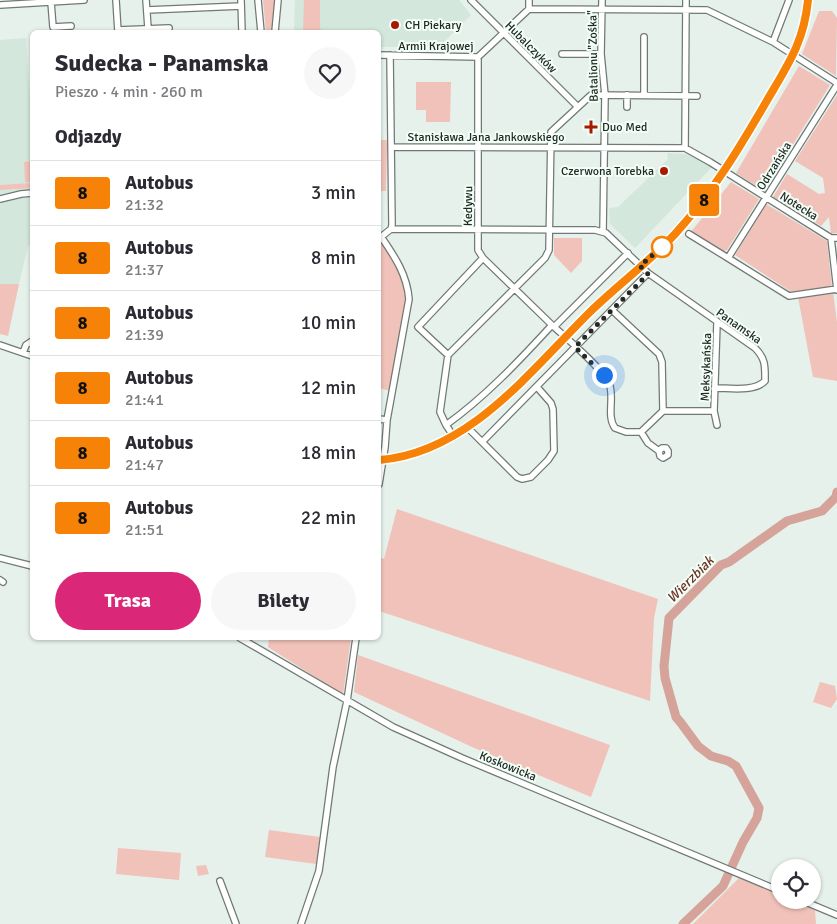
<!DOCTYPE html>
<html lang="pl">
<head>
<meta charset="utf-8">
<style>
	:root { --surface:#fff; --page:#f7f7f7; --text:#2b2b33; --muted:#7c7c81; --line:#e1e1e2; --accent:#db2777 }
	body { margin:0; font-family:Signika,sans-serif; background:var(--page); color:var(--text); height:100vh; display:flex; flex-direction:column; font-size:19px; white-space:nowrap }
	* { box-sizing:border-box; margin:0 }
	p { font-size:16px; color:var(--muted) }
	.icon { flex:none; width:28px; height:28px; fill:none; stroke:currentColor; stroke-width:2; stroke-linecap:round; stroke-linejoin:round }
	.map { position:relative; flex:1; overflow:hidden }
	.drawer { position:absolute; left:30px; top:30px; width:351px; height:610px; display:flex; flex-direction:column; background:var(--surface); border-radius:8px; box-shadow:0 1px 4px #0004 }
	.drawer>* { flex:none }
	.badge { padding:0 10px; border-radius:4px; font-size:18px; line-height:32px }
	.fabs { position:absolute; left:771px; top:859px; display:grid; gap:10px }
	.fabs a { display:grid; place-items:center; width:50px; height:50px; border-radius:50%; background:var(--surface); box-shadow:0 1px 4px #0004; font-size:25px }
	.you { position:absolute; width:25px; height:25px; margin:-12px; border:4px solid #fff; border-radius:50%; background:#1a73e8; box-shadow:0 0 0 8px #1a73e833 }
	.map>.badge { position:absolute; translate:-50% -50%; box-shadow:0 0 0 2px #fff }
	h2 { padding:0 25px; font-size:19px; line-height:45px }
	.round { display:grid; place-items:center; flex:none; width:52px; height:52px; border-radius:26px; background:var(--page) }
	.headline { display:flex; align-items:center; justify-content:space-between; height:85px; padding:0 25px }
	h1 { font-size:24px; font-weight:700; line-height:38px }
	.cta { display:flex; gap:10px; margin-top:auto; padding:10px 25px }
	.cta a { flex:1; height:58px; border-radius:30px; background:var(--accent); color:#fff; font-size:20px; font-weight:700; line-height:58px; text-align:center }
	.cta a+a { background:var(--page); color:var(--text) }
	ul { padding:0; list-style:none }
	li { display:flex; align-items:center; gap:15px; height:65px; padding:0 25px; border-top:1px solid var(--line) }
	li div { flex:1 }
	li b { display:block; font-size:19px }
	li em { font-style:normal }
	li .badge { min-width:55px; font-weight:700; text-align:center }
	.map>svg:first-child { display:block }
</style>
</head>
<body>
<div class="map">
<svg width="837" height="924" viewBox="0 0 837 924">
	<rect width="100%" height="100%" fill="#e5f1ea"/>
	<path fill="#d3e7dc" d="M295,0H459L471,15L439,47H379V32H294Z
		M26,38L31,113H32V190H19L0,197V40Z
		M667,153L687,154L712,167L635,248L610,224L609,208L618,207L668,159Z
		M32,197V245L28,246L19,284H0V199Z"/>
	<path fill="#f1c2b9" d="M263,0H275L272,32H266Z
		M304,0H320V29L322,30V32H303Z
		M819,11H832L837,18L836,76L802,54Z
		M799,66L830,85L764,191L736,173Z
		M416,82H451L450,122H426V110H416Z
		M837,95V233L831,234L829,217L821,226L773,197L787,174L819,194L825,193L823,178L795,161Z
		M379,135L380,140H389V150L387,151L386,191H379Z
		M32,161V182H25L24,162Z
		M731,182L759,199L727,250L721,252L690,233Z
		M32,183V188L0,190V185Z
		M766,204L827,241L832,287L793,293L735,255Z
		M379,237L399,267L406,295L390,391L379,388Z
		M554,238H582V261L571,273L554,255Z
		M0,284H19L8,336L0,334Z
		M833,292L837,322V381L813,377L798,297Z
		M397,509L658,599L654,618L650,701L379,611V557L384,559Z
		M269,638H351L343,695L268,647Z
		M358,655L610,745L591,797L472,747L354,692Z
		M820,682L835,686L837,699L831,708L813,702Z
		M269,830L320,837L316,864L265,857Z
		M118,848L181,853L179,880L116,874Z
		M206,865L209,874L198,876L196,866Z
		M739,878L780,895V900H792L815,910L816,924H693Z"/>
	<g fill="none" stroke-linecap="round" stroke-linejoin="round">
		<path stroke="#d5a399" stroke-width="9" d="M683,924L723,886L743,842L757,818L759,808L736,766L728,761L711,756L698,746L681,723L676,717L665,678L664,666L669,618L721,565L729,562L787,521L822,511L836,497L837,492"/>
		<defs>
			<path id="minor" d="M116,0L118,32
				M146,0L148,28
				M241,0L242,32
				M258,0L261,32
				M471,0L577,106
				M602,0L601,54L605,95L603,232
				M51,2L53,27L71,26
				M0,5L84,0
				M529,9V0
				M147,10L241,6
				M118,30L169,28
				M275,32L278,0
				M644,37V95
				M773,42L789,0
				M562,54H601
				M379,55L478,57L529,9L707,10L773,42L837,83
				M478,57V250L483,258L552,325
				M627,95V107
				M391,147L685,148L710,162L831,238H837
				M685,148L686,0
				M0,199L21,194L32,193
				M391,229L595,230L606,233L648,273L755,348C766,359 765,367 765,381C754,392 730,388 715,388
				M689,234L728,258
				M379,235L382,238C395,257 407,275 409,299L387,420L385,447L379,484
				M381,237L391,229L392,225L390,55
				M831,238L837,290
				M837,289L789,296L728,258L837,85
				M612,310L659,354L662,362L663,411
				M554,327L628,253
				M0,345L32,356
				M23,353L26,345L32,341
				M448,355L418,327L483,258
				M663,411H714L717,323
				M714,411L717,425
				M379,419L387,420
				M446,425C485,397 519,361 552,325C566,338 602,368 609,383C615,397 606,416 615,428L626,432H641L648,443L659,451L660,456L663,458L668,455V451L666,448H662L659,451
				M468,428L517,477L522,479L531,477L548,460L554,451L553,409L551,403L537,387
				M641,432L663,411
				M454,437L446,425L440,412L448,355L545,258L549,250L551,132L591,95L697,96
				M482,442L648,273
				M379,459C469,453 534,368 594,309C620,283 649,261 675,234C713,193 739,149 767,100C787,65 804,42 808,0
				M0,558L32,566
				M0,580L3,582
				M240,638L393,727L462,758L780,891
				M220,881L236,924
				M801,900L837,915
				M301,924L319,871L333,767L347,701L356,638"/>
		</defs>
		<use href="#minor" stroke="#6f7a74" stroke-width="8"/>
		<use href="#minor" stroke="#fff" stroke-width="5.5"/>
	</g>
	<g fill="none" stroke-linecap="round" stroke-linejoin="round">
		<defs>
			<path id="line" d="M379,460C469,453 531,370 591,311C618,285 649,262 675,234C714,191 740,147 769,97C789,63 804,41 808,0"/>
		</defs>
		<use href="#line" stroke="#fff" stroke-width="11"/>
		<use href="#line" stroke="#f68308" stroke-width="8"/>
		<path stroke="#232825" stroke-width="5" stroke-dasharray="0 9" d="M604,375L575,347L648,274L640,266L662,247"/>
	</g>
	<g fill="#a91900" stroke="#f2fff7" stroke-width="2">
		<circle cx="395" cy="25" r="5"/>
		<path d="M588.5 119.5h5v5h5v5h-5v5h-5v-5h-5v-5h5z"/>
		<circle cx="664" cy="171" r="5"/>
	</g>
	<circle fill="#fff" stroke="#f68308" stroke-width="2.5" cx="662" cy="247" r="10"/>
	<g text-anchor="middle" stroke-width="4" stroke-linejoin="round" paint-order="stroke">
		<g font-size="12" fill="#232825" stroke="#f2fff7" text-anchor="start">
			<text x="405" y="29">CH Piekary</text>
			<text x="602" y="131">Duo Med</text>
			<text x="654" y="175" text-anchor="end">Czerwona Torebka</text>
		</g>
		<g font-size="12" fill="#232825" stroke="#f2fff7">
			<text x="436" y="50">Armii Krajowej</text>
			<text transform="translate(531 47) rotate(45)" y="4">Hubalczyków</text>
			<text transform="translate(593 56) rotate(-91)" y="4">Batalionu "Zośka"</text>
			<text x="486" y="141">Stanisława Jana Jankowskiego</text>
			<text transform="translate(774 166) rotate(-58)" y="4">Odrzańska</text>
			<text transform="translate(468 206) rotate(-89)" y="4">Kedywu</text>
			<text transform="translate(799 206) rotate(32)" y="4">Notecka</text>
			<text transform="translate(739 326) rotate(35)" y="4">Panamska</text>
			<text transform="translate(706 367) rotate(-88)" y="4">Meksykańska</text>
			<text transform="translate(508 766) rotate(22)" y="4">Koskowicka</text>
		</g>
		<g font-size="14" font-style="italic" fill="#6f3126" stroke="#f2fff7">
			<text transform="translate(690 579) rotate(-45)" y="5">Wierzbiak</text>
		</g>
	</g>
</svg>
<div class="fabs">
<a><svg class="icon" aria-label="locate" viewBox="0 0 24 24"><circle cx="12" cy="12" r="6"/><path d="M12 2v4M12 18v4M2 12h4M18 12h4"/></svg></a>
</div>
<div class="you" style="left:604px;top:375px"></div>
<b class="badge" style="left:704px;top:200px;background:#f68308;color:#111">8</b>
<section class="drawer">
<div class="headline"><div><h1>Sudecka - Panamska</h1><p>Pieszo · 4 min · 260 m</p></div><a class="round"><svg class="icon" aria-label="heart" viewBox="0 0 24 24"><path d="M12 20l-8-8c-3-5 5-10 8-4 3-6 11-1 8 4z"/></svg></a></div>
<h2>Odjazdy</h2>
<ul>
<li><span class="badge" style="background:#f68308;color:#111">8</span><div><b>Autobus</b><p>21:32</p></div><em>3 min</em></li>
<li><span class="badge" style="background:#f68308;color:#111">8</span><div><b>Autobus</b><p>21:37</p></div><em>8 min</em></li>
<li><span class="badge" style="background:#f68308;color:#111">8</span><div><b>Autobus</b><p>21:39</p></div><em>10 min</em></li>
<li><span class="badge" style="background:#f68308;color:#111">8</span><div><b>Autobus</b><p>21:41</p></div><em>12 min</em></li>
<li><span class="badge" style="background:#f68308;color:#111">8</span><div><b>Autobus</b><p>21:47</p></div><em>18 min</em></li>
<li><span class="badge" style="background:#f68308;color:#111">8</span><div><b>Autobus</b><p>21:51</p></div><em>22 min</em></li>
</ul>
<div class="cta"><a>Trasa</a><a>Bilety</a></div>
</section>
</div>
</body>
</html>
